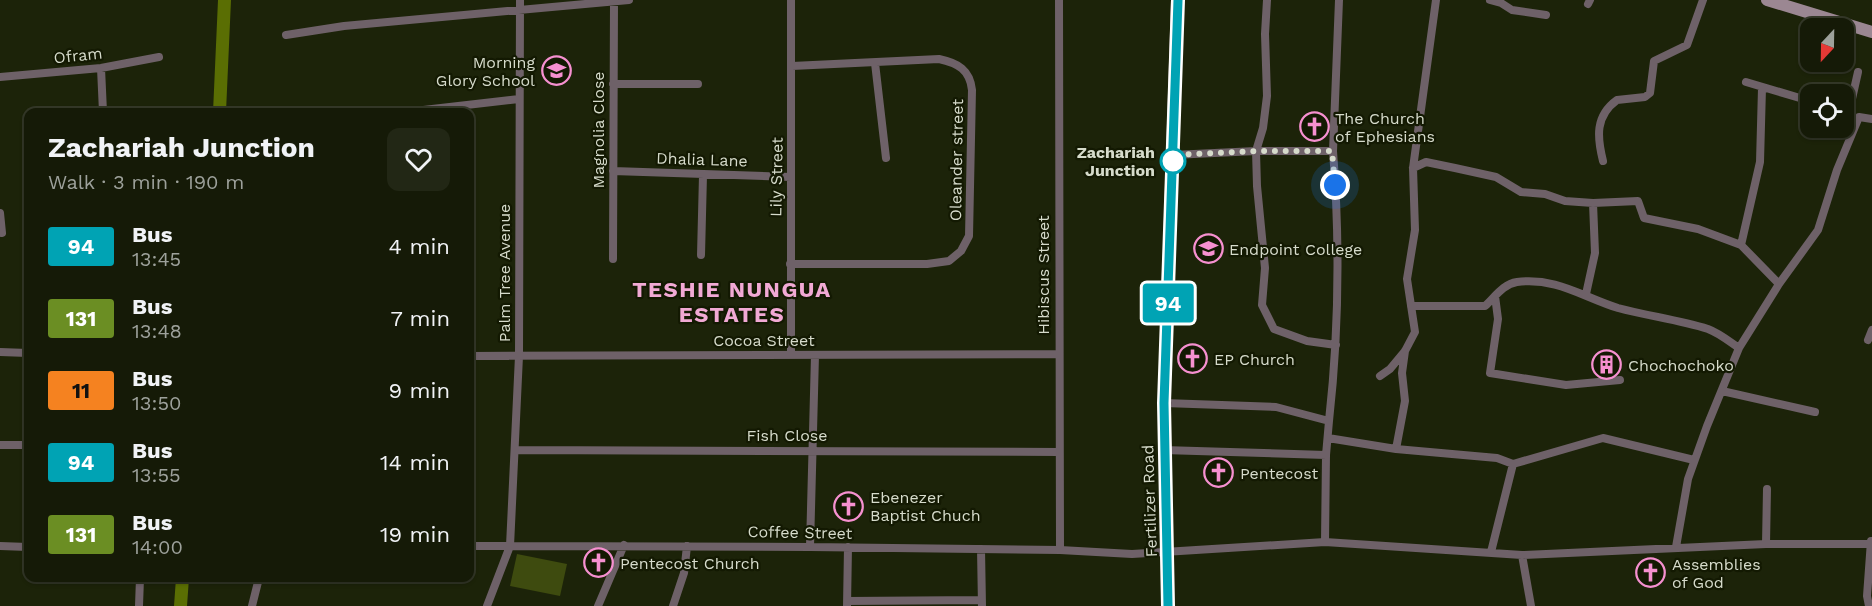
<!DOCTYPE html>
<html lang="en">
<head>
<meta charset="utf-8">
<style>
	:root { --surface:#151a07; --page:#222715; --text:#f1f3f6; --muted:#9da19b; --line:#343828 }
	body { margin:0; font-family:"Work Sans",sans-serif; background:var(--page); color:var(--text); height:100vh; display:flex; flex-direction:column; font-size:22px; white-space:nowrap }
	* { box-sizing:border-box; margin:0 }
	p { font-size:20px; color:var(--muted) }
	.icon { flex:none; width:33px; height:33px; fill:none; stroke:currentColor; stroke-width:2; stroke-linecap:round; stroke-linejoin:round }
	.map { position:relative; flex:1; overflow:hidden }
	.side { position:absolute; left:24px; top:108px; width:450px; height:474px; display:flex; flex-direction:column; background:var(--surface); border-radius:12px; box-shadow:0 2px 4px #0004,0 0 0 2px var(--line) }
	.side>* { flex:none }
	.badge { padding:0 12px; border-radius:4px; font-size:21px; line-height:39px }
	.needle { width:39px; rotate:202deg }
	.fabs { position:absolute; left:1800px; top:18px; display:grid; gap:12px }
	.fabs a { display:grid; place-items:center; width:54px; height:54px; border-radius:12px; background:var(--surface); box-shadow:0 2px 4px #0004,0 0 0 2px var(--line); font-size:30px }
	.you { position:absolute; width:30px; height:30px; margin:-15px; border:4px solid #fff; border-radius:50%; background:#1a73e8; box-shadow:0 0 0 9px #1a73e833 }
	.map>.badge { position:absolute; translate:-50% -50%; box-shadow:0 0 0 3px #fff }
	.round { display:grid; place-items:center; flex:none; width:63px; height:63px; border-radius:12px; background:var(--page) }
	.headline { display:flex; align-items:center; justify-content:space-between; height:102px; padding:0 24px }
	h1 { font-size:28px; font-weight:700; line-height:45px }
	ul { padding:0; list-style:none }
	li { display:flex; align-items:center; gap:18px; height:72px; padding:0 24px }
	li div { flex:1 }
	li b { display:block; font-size:22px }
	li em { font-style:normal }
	li .badge { min-width:66px; font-weight:700; text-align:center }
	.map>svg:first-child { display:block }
</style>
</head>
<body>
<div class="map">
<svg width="1872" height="606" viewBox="0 0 1872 606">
	<rect width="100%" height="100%" fill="#1c2309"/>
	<path fill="#3e4b0f" d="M517,554L567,564L560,596L510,586Z"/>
	<path fill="#5a6e03" d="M218,0H231L226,112H213Z
		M176,578H189L187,606H174Z"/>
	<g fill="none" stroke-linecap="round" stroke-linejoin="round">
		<path stroke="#6e6168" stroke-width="8" d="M1059,0L1060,550
			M1267,0L1265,34L1267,96L1263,128L1256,151L1257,186L1265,268L1262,305L1274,329L1307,341L1336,345
			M1490,0L1501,3L1512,10L1546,15
			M1588,4L1590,0
			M286,35L344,26L629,0
			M875,63L886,158
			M101,68L103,112
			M0,77L101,68L159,57
			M1746,82L1810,101
			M613,84H698
			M406,112L519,99
			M1849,112L1858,72
			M1333,151L1339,0
			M1173,155L1256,151H1333C1340,241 1339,331 1329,421
			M1603,161C1597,137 1595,116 1617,100L1645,97L1650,93L1654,61L1687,45L1703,0
			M1413,168L1426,162L1455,168L1496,177L1521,192L1545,194L1565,201L1593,203L1638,201L1644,218L1698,229L1741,245L1779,284
			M613,171L791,177
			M0,213L2,233
			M1741,245L1760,162L1762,88
			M701,255L703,175
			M613,259L614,2
			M790,264H927L949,261L961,251L969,236L972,90C970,70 958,63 939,59L792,66
			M1586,294L1595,253L1593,203
			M1495,296L1498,319L1490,373L1566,385L1620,380
			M1411,306H1485C1495,297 1503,284 1517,282C1556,277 1583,297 1618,308C1648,316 1679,320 1708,329C1719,333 1730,342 1739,348
			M1868,340L1872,330
			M0,352L28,353
			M791,354V0
			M470,356L1058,354
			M1380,376L1390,369L1405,351L1415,332L1407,279L1415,230L1413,168L1436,0
			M1722,391L1815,412
			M1164,403L1276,407L1329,421L1326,455
			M1328,438L1396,449L1497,458L1513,464
			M0,445H28
			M1396,449L1405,401L1402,373L1405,351
			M515,450L1059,452
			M1163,450L1326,455L1325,542
			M1766,544L1767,489
			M0,546L28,547
			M470,546L810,547L1060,550L1132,554L1325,542L1522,555L1531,606
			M810,547L815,355
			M1676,547L1688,479L1707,426L1739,348L1779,284L1818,230L1837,170L1859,117L1872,119
			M981,549L982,606
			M1491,552L1513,464L1603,438L1694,460
			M1522,555L1766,544H1872
			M847,601L981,600
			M139,606L140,578
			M252,606L259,578
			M487,606L510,546L519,356L520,0
			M598,606L624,545
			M673,606L684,573L687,546
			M847,606L848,547
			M1869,606L1867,596L1871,541"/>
		<path stroke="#9b8792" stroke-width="12" d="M1767,0L1872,32
			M1168,606L1164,403L1177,0"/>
	</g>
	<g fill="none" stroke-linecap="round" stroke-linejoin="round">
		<defs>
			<path id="line" d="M1168,606L1164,403L1178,0"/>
		</defs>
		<use href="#line" stroke="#fff" stroke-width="14"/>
		<use href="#line" stroke="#00a3b4" stroke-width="9"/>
		<path stroke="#d6dbcb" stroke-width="6" stroke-dasharray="0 10.8" d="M1173,161V155L1257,151H1332L1335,185"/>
	</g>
	<defs>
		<symbol id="school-ring" viewBox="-11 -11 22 22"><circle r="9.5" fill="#131902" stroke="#f690d0" stroke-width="1.5"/><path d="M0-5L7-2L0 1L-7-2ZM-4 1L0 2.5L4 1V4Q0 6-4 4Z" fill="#f690d0"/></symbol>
		<symbol id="church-ring" viewBox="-11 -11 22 22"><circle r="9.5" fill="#131902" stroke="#f690d0" stroke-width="1.5"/><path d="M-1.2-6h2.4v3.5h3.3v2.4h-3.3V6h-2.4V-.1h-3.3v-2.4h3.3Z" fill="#f690d0"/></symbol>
		<symbol id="building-ring" viewBox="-11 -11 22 22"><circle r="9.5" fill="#131902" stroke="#f690d0" stroke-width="1.5"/><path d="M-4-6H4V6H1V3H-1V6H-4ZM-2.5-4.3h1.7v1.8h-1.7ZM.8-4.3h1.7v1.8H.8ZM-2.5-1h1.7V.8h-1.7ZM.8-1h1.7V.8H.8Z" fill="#f690d0"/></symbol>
	</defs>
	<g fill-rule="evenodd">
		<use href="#school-ring" x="540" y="54" width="33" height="33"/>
		<use href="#church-ring" x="1298" y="110" width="33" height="33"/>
		<use href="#school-ring" x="1192" y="232" width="33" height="33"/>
		<use href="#church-ring" x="1176" y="342" width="33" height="33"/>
		<use href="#building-ring" x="1590" y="348" width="33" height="33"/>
		<use href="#church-ring" x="1202" y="456" width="33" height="33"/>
		<use href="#church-ring" x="832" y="490" width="33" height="33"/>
		<use href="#church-ring" x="582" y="546" width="33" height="33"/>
		<use href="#church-ring" x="1634" y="556" width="33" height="33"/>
	</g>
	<circle fill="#fff" stroke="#00a3b4" stroke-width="3" cx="1173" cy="161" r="12"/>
	<g text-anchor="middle" stroke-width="4.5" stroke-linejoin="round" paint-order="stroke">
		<g font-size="16" fill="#d6dbcb" stroke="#131902">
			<text transform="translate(78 55) rotate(-6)" y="6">Ofram</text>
			<text transform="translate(598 130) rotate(-90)" y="6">Magnolia Close</text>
			<text transform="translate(702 159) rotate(2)" y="6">Dhalia Lane</text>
			<text transform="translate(956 160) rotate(-89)" y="6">Oleander street</text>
			<text transform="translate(776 177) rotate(-89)" y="6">Lily Street</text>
			<text transform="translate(504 273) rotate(-90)" y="6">Palm Tree Avenue</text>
			<text transform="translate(1043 275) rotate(-90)" y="6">Hibiscus Street</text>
			<text x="764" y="346">Cocoa Street</text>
			<text x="787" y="441">Fish Close</text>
			<text transform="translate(1149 501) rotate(-92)" y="6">Fertilizer Road</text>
			<text transform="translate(800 532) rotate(1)" y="6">Coffee Street</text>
		</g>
		<g font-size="16" fill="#d6dbcb" stroke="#131902" text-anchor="start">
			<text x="535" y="68" text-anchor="end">Morning<tspan x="535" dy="18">Glory School</tspan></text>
			<text x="1335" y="124">The Church<tspan x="1335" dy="18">of Ephesians</tspan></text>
			<text x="1229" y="255">Endpoint College</text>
			<text x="1214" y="365">EP Church</text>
			<text x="1628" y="371">Chochochoko</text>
			<text x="1240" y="479">Pentecost</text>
			<text x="870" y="503">Ebenezer<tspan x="870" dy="18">Baptist Chuch</tspan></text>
			<text x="620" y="569">Pentecost Church</text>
			<text x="1672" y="570">Assemblies<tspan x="1672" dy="18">of God</tspan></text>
		</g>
		<g font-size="16" font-weight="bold" fill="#d6dbcb" stroke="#131902" text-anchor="end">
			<text x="1155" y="158">Zachariah<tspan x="1155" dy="18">Junction</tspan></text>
		</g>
		<g font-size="22" font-weight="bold" letter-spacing="1.5" fill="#f1a9d4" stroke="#131902">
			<text x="732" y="297">TESHIE NUNGUA<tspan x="732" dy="25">ESTATES</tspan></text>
		</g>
	</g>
</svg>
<div class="fabs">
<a><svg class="needle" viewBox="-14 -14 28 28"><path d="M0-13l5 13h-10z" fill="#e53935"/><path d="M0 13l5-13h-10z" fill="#9da19b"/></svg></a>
<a><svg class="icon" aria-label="locate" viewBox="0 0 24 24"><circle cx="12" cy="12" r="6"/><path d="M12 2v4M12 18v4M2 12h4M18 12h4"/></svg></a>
</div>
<div class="you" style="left:1335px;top:185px"></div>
<b class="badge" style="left:1168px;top:303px;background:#00a3b4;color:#fff">94</b>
<section class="side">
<div class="headline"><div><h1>Zachariah Junction</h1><p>Walk · 3 min · 190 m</p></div><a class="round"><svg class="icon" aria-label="heart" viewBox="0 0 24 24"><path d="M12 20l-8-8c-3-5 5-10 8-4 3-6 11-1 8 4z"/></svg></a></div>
<ul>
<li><span class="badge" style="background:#00a3b4;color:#fff">94</span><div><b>Bus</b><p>13:45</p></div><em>4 min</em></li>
<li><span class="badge" style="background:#6b8e23;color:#fff">131</span><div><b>Bus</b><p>13:48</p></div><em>7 min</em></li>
<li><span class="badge" style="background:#f58220;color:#111">11</span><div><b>Bus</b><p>13:50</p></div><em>9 min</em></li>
<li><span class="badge" style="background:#00a3b4;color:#fff">94</span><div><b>Bus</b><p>13:55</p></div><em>14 min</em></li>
<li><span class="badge" style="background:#6b8e23;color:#fff">131</span><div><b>Bus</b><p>14:00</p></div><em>19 min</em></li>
</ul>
</section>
</div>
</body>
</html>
